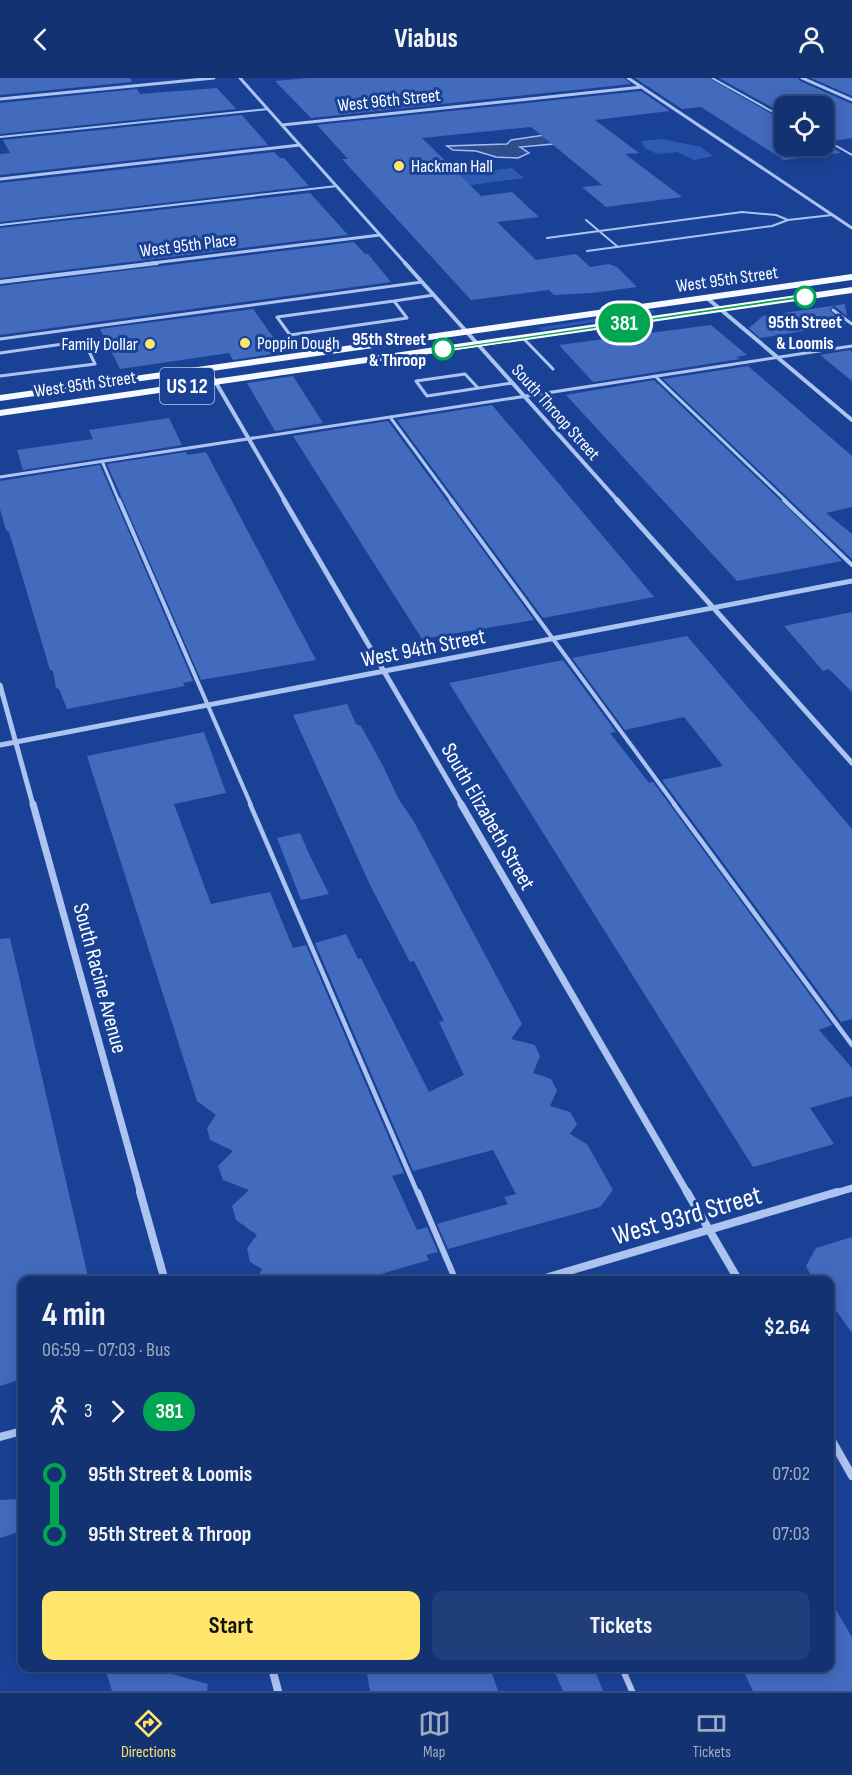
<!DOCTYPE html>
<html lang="en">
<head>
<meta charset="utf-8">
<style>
	:root { --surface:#133271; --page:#203e79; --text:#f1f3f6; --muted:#9daac3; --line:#324d84; --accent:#ffe56c }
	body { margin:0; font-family:"Sofia Sans Condensed",sans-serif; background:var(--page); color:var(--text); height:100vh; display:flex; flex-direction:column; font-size:22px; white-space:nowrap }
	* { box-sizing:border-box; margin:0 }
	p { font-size:20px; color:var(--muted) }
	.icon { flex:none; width:33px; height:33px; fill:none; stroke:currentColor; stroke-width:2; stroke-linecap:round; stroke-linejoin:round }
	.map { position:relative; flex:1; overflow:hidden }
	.side { position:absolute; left:18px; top:1198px; width:816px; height:396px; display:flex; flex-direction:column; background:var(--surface); border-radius:12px; box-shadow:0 3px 15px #0003,0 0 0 2px var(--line) }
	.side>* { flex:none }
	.badge { padding:0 12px; border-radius:20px; font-size:21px; line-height:39px }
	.fabs { position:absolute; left:774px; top:18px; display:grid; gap:12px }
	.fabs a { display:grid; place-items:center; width:60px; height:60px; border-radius:12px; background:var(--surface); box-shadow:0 3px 15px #0003,0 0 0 2px var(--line); font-size:30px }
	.map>.badge { position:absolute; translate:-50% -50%; box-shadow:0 0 0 3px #fff }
	.legs { display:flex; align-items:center; gap:9px; height:66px; padding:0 24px; font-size:20px }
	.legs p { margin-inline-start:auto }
	.head { display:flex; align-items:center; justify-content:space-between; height:102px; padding:0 24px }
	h1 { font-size:33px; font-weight:700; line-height:45px }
	.action { display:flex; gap:12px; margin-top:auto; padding:12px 24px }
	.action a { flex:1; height:69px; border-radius:12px; background:var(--accent); color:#111; font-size:24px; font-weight:700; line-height:69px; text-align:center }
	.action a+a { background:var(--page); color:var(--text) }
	ul { padding:0 24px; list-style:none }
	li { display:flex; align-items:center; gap:21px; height:60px; font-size:22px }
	li i { display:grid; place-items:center; width:9px; height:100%; margin:0 8px; background:currentColor }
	li i::after { content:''; width:15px; height:15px; margin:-8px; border:4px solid; border-radius:50%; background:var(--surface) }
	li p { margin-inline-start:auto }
	li:first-child i { background:linear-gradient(#0000 50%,currentColor 0) }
	li:last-child i { background:linear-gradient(currentColor 50%,#0000 0) }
	header { display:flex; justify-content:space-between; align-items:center; height:78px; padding:0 24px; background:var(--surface); font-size:27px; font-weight:700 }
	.dock { display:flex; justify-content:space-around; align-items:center; height:84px; border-top:2px solid var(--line); background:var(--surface); font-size:16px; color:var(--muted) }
	.dock a { display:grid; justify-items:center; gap:3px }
	.dock .on { color:var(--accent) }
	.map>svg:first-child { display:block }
</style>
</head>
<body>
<header><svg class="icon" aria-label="back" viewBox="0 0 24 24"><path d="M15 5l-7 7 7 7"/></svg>Viabus<svg class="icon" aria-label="person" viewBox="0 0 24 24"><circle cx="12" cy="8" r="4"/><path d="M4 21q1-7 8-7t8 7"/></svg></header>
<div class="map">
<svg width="852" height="1613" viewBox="0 0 852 1613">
	<rect width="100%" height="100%" fill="#194297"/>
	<path fill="#2d5bb4" d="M662,61L701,69L713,78L694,82L677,74L657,76L645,70L641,63Z
		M512,90L524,100L449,110L438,99Z
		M651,232L656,234L543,252L538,250Z"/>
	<path fill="#2f4c8c" stroke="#a0bdf3" stroke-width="1.5" d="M558,55L564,65L520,69L529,75L518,80L496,79L476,73L453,72L447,68L507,66L511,62Z"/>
	<path fill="#426bbe" d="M0,0H130L132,4L0,17Z
		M308,0H624L631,6L311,40L275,3Z
		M635,0H709L784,43V68H824V65L841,75L784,82L701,29L682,31Z
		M719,0H798L800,3L852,26V60L833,63L824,58V28H784V36Z
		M811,0H852V18Z
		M217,10L236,31L0,56V25L137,11L140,16Z
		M641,13L670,33L595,42L639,75L625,76L682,119L606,129L582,109L602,107L531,49L422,60L481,118L512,114L539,139L497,144L536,182L576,176L590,189L609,186L617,189L637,209L592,215L554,217L549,212L471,222L342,81H348L317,47Z
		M242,37L268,67L0,97V76L10,75L3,62Z
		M274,74L280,80H284L309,108L0,144V105Z
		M310,115L348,157L0,200V150Z
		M354,164L365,176H368L391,204L0,257V208Z
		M845,226L847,238L834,228L829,232L846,246L760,260L749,250L763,238Z
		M253,231L279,267L273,268L278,275L233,282L229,275L120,291L100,251Z
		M711,247L747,277L736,279L740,281L593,304L559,267Z
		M850,272L852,274V303L820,277Z
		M748,288L852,378V429L826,435L852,456V481L663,301Z
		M293,298L323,345L275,353L247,305Z
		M654,302L780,422L842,483L737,503L566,317Z
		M492,327L549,394L654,519L543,540L397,342Z
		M169,340L182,367L23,392L17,372L93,361L89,352Z
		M388,343L447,423L534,542L422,561L293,358Z
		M186,374L187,377L206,374L316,582L201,602L107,386Z
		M100,387L193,603L183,605L185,608L67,631L59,611L56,610L53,593L50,592L9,454L6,452L0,431V403Z
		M852,534V614L829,591L823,593L784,548Z
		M687,558L852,751V941L841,944L662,702L723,688L684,639L625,652L572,580Z
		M563,582L616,654L610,655L649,705L653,704L832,947L819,952L852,990V1018L810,1030L834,1066L753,1089L449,605Z
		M347,626L356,646L361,648L383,688L399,722L413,742L522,946L511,961L535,967L540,978L533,995L551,1001L557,1012L550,1028L570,1034L577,1046L570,1056L587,1066L613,1112L600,1129L448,1171L437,1146L508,1126L504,1119L516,1116L493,1072L413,1093L315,865L346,856L358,881L361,880L429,1014L464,997L439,944L444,943L414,883L410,884L370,807L293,637Z
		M204,654L226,715L174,726L211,826L270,814L293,870L306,867L404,1095L392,1098L417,1152L427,1149L438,1174L426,1177L429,1182L357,1203H256L262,1191L250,1184L247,1170L257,1157L236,1142L232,1128L249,1112L223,1102L218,1088L233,1073L210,1062L207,1050L216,1037L197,1023L87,678Z
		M300,755L310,778L329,816L301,822L277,760Z
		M10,860L89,1203H22V1301L0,1308V861Z
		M852,1159V1255L830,1224V1203H821L811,1198L806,1188L816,1170Z
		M22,1421V1453L0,1460V1422Z
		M830,1522L852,1559V1613H753L742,1590H830Z
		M105,1590H150L208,1606L207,1613H112Z
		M366,1590H490L498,1613H370Z
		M553,1590H594L603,1613H563Z"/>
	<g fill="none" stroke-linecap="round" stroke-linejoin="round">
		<path stroke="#adc4f1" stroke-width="2" d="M712,0L784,40
			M0,59L268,31
			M824,61L852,77
			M586,142L618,169
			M0,147L337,108
			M547,160L742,134L776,137L788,142
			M587,173L772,148L788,142L832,137"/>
		<path stroke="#adc4f1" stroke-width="3" d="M394,223L407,240L290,257L277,239Z
			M394,223L434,217
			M833,232L852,246
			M523,260L553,291
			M0,261L422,204
			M0,275L84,263L95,286L0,298
			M655,298L786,423
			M478,310L465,296L416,303L427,318L512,305
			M390,339L452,423
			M102,383L119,423
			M0,399L852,268"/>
		<path stroke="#adc4f1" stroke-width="4" d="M119,422L251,727
			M451,422L675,727
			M784,422L852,487"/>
		<path stroke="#adc4f1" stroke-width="4.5" d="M250,726L418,1116
			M674,726L852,967"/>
		<path stroke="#adc4f1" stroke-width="6" d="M418,1114L456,1203
			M622,1590L632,1613"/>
		<path stroke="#adc4f1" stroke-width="3" d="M240,0L406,186
			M628,0L852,150
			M802,0L852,22
			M0,21L214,0
			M282,47L642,9
			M0,101L300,67
			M145,186L380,157"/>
		<path stroke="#adc4f1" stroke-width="4" d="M405,185L618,423
			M0,204L157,185
			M707,220L852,342
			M208,291L285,423"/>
		<path stroke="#adc4f1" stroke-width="5" d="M284,422L462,727
			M617,422L852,685
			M0,607L33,727
			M0,667L852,503"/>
		<path stroke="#adc4f1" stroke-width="7" d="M33,726L141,1116
			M461,726L688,1116
			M832,1116L852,1110"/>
		<path stroke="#adc4f1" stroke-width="8" d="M140,1114L165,1203
			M687,1114L739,1203
			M535,1203L837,1114
			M0,1359L22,1353
			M830,1359L852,1398
			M272,1590L278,1613"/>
		<path fill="#f6f9ff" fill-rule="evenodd" d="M852,196V202L0,323V317Z
			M852,209V215L0,338V332Z"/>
	</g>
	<path fill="#00a651" stroke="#fff" stroke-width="1.5" d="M805,217L807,220L443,273L439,271Z"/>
	<g fill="#ffe56c" stroke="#194297" stroke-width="2">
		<circle cx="399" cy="88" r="6"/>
		<circle cx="245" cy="265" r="6"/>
		<circle cx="150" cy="266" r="6"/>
	</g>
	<g fill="#fff" stroke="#00a651" stroke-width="3">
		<circle cx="805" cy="219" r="10"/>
		<circle cx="443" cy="271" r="10"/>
	</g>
	<g text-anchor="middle" stroke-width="6" stroke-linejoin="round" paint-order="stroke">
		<g font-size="18" fill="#fff" stroke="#194297">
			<text transform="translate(389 22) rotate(-6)" y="6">West 96th Street</text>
			<text transform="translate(188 167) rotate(-7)" y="6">West 95th Place</text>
			<text transform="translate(727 201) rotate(-8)" y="6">West 95th Street</text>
			<text transform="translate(85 306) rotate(-8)" y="6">West 95th Street</text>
			<text transform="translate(556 334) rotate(48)" y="6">South Throop Street</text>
		</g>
		<g font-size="18" fill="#fff" stroke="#194297" text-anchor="start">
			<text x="411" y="94">Hackman Hall</text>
			<text x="257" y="271">Poppin Dough</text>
			<text x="138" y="272" text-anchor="end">Family Dollar</text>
		</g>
		<g font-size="18" font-weight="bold" fill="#fff" stroke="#194297">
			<text x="805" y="250">95th Street<tspan x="805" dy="21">&amp; Loomis</tspan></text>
			<text x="426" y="267" text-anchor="end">95th Street<tspan x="426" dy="21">&amp; Throop</tspan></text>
		</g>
		<rect fill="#194297" stroke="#bac6e0" stroke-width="1.5" x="160" y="290" width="54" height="36" rx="4.5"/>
		<g font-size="21" font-weight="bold" fill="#fff">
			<text x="187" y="315">US 12</text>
		</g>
		<g font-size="22" fill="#fff" stroke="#194297">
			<text transform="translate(423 569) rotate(-11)" y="8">West 94th Street</text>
			<text transform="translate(489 738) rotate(60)" y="8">South Elizabeth Street</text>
			<text transform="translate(101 900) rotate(75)" y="8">South Racine Avenue</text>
		</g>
		<g font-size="27" fill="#fff" stroke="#194297">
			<text transform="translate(687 1137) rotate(-16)" y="9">West 93rd Street</text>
		</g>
	</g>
</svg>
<div class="fabs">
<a><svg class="icon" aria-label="locate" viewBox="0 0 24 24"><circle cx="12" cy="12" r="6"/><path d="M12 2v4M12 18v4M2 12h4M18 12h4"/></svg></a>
</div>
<b class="badge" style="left:624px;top:245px;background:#00a651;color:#fff">381</b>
<section class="side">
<div class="head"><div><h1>4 min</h1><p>06:59 – 07:03 · Bus</p></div><b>$2.64</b></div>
<div class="legs"><svg class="icon" aria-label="walk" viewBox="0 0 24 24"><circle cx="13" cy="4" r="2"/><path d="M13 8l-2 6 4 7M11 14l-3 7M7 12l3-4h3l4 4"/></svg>3<svg class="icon" aria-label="forward" viewBox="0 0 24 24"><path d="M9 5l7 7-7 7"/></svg><b class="badge" style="background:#00a651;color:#fff">381</b></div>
<ul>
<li><i style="color:#00a651"></i><b>95th Street &amp; Loomis</b><p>07:02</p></li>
<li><i style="color:#00a651"></i><b>95th Street &amp; Throop</b><p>07:03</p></li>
</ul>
<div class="action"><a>Start</a><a>Tickets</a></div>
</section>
</div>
<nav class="dock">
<a class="on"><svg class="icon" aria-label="directions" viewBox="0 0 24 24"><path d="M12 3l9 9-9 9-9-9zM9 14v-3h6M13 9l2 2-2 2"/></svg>Directions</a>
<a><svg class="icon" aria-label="map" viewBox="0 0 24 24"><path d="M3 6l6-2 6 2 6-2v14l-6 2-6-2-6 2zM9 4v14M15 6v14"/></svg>Map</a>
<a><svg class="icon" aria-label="tickets" viewBox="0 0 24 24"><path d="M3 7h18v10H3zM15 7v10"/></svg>Tickets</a>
</nav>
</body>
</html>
